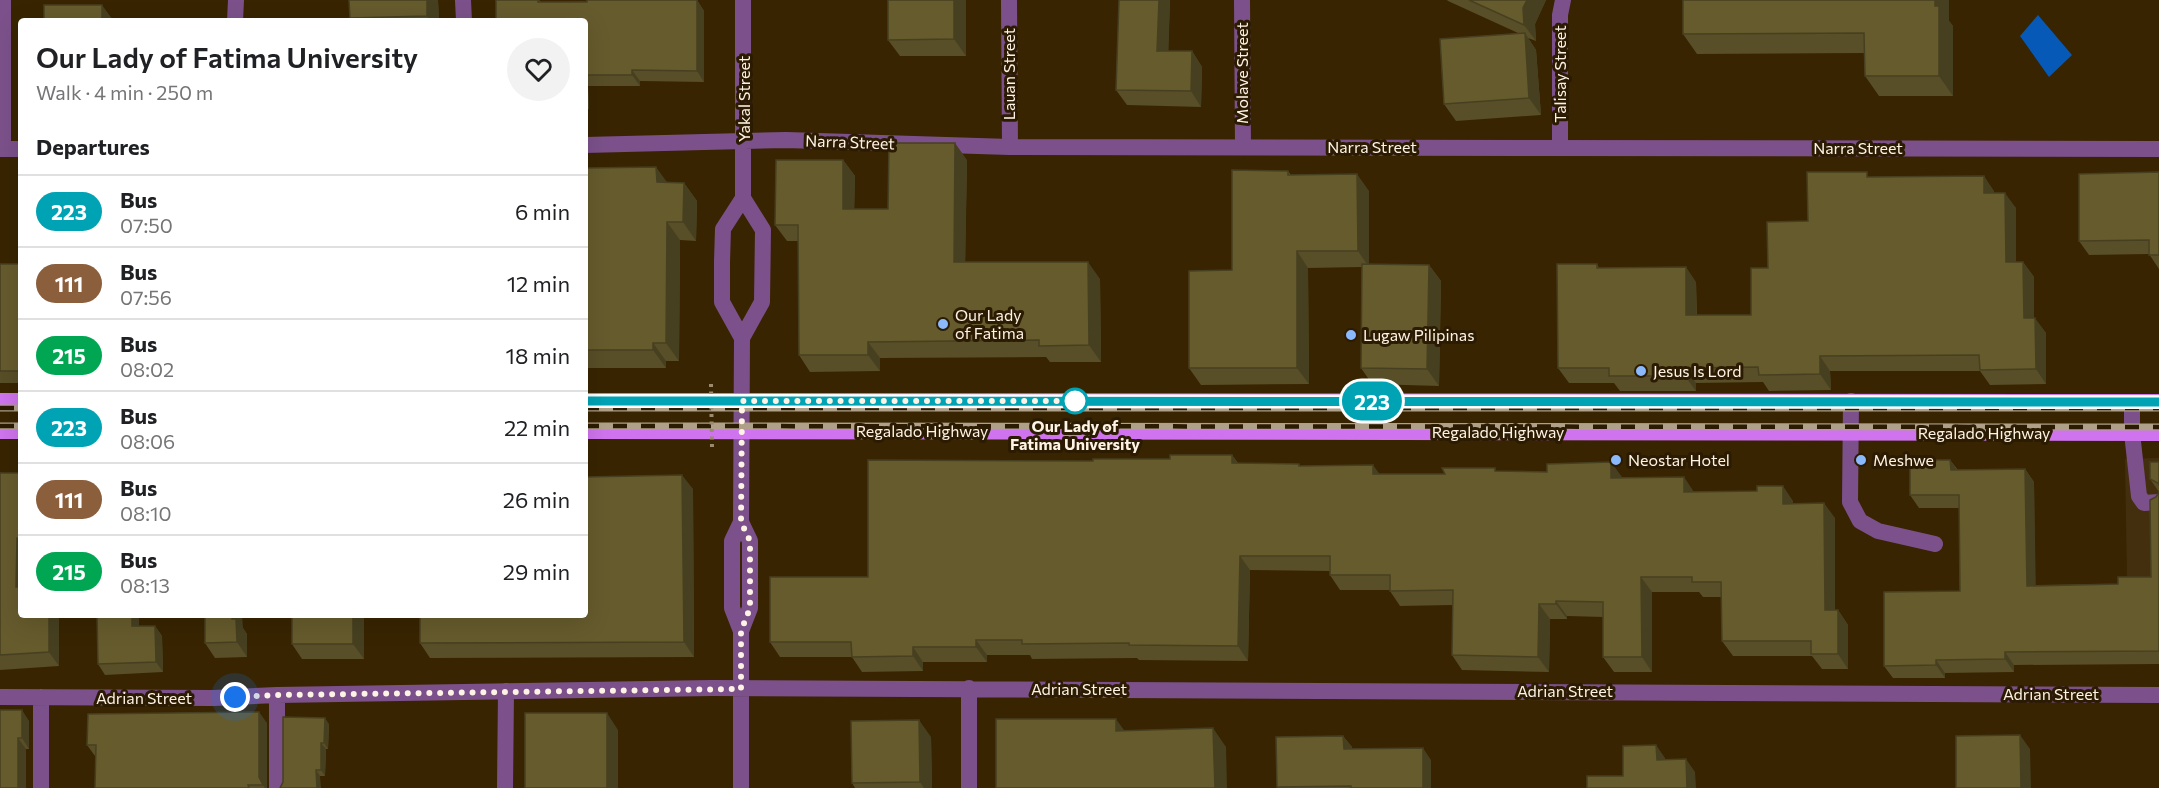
<!DOCTYPE html>
<html lang="en">
<head>
<meta charset="utf-8">
<style>
	:root { --surface:#fff; --page:#f2f2f2; --text:#202124; --muted:#757577; --line:#e0e0e0 }
	body { margin:0; font-family:Commissioner,sans-serif; background:var(--page); color:var(--text); height:100vh; display:flex; flex-direction:column; font-size:22px; white-space:nowrap }
	* { box-sizing:border-box; margin:0 }
	p { font-size:20px; color:var(--muted) }
	.icon { flex:none; width:33px; height:33px; fill:none; stroke:currentColor; stroke-width:2; stroke-linecap:round; stroke-linejoin:round }
	.map { position:relative; flex:1; overflow:hidden }
	.side { position:absolute; left:18px; top:18px; width:570px; height:600px; display:flex; flex-direction:column; background:var(--surface); border-radius:6px; box-shadow:0 6px 24px #0002 }
	.side>* { flex:none }
	.badge { padding:0 12px; border-radius:20px; font-size:21px; line-height:39px }
	.you { position:absolute; width:30px; height:30px; margin:-15px; border:4px solid #fff; border-radius:50%; background:#1a73e8; box-shadow:0 0 0 9px #1a73e833 }
	.map>.badge { position:absolute; translate:-50% -50%; box-shadow:0 0 0 3px #fff }
	h2 { padding:0 18px; font-size:22px; line-height:54px }
	.round { display:grid; place-items:center; flex:none; width:63px; height:63px; border-radius:32px; background:var(--page) }
	.summary { display:flex; align-items:center; justify-content:space-between; height:102px; padding:0 18px }
	h1 { font-size:28px; font-weight:600; line-height:45px }
	ul { padding:0; list-style:none }
	li { display:flex; align-items:center; gap:18px; height:72px; padding:0 18px; border-top:2px solid var(--line) }
	li div { flex:1 }
	li b { display:block; font-size:22px }
	li em { font-style:normal }
	li .badge { min-width:66px; font-weight:700; text-align:center }
	.map>svg:first-child { display:block }
</style>
</head>
<body>
<div class="map">
<svg width="2159" height="788" viewBox="0 0 2159 788">
	<rect width="100%" height="100%" fill="#382400"/>
	<path fill="#432f0e" d="M2159,458V578H2127L2125,459Z"/>
	<path fill="#0759b8" d="M2038,15L2072,55L2049,77L2020,36Z"/>
	<g fill="none" stroke-linecap="round" stroke-linejoin="round">
		<path stroke="#7c518b" stroke-width="16" d="M1851,401L1850,502L1860,521L1878,531L1935,544
			M2132,402V433L2139,496L2144,503L2159,502"/>
		<path stroke="#7c518b" stroke-width="16" d="M3,0V149
			M463,0L464,21
			M1009,0L1010,147
			M1242,0L1243,147
			M235,21L236,0
			M585,145L786,140L1010,147L2159,149
			M1560,148V15L1563,0
			M0,149H21
			M742,338L722,302V262L723,229L743,198V0
			M741,522L732,541V608L741,631V788
			M741,631L750,608V541L741,522L742,338L762,302L763,230L743,198
			M969,688V788
			M277,695V788
			M0,697L214,698L277,695L712,688L2159,695
			M41,697V788
			M505,788L506,691"/>
		<path stroke="#cf74ee" stroke-width="16" d="M0,401H21
			M585,401L2159,402
			M0,431H21
			M585,431L2159,433"/>
		<defs>
			<path id="rail" d="M0,408H21
				M585,408H2159
				M0,426H21
				M585,426L2159,427"/>
		</defs>
		<use href="#rail" stroke="#afa089" stroke-width="7"/>
		<use href="#rail" stroke="#2b1b02" stroke-width="4.5" stroke-dasharray="14" stroke-linecap="butt"/>
		<path stroke="#9a8a70" stroke-width="4" stroke-dasharray="3 4.5" stroke-linecap="butt" d="M711,384L712,447"/>
	</g>
	<path fill="#584e27" d="M349,0H438L439,21H352L350,18Z
		M496,0H539L541,2L697,0L704,11V82L640,81V86H588L589,109H585V21Z
		M966,0V56H900L888,40Z
		M1170,0L1168,51H1192L1202,67L1201,107L1127,105L1116,90Z
		M1447,0H1546L1535,24L1536,41L1528,38L1536,50L1541,115L1456,121L1444,104L1518,33L1448,1Z
		M1949,0V21L1953,26V96H1879L1865,76V53L1697,54L1683,34Z
		M843,160L855,176L854,209H888L967,160L965,262L1100,279L1101,362H1050L1046,357L880,358V371L810,372L799,355L798,241H787L775,225Z
		M585,168L667,183H684L697,201L696,241L680,240L679,361H666V368H585Z
		M1288,171L1291,175L1369,191V264L1429,265L1441,281L1439,386L1372,384L1361,368L1362,267L1308,268L1309,384L1201,385L1189,368L1232,270Z
		M2159,172V269L2149,254L2089,255L2079,241Z
		M1984,176L1994,193L2016,208V262H2023L2034,277V318L2046,333V384L1990,385L1980,371H1830L1831,390L1769,391L1763,382L1696,383V391H1620L1614,383H1569L1558,368L1597,264L1599,268L1696,282L1697,315H1751L1768,268L1808,221L1870,177Z
		M0,264H21V383H0Z
		M1232,455L1238,463L1301,466L1379,474H1445L1497,471L1622,477L1694,492L1793,501V503L1835,518V610H1838L1848,625V669H1822L1812,656H1733L1722,641V597H1703L1699,592H1652V672H1614L1603,657V617L1567,616V619H1550L1549,672L1462,670L1452,655L1453,605L1400,606L1390,591V590H1340L1330,575V571L1250,570L1248,661L1139,660L1137,658L1032,659L1030,655H987V662H923V671L862,672L852,657H780L770,642L868,577L1093,461L1170,459Z
		M1950,460L1958,470L2025,469L2034,482L2035,585L2118,584L2151,577L2156,497L2159,492V664L2014,665V672L1945,673V678H1893L1884,666L1960,591L1959,508H1919L1910,495Z
		M2159,462V492L2150,479Z
		M0,473H21V615H59V666L0,670Z
		M693,489L694,657L430,658L420,643Z
		M97,615H138L139,616V626H155L162,636L163,672L105,675L98,664Z
		M364,615V659H302L292,644Z
		M243,628L247,634V657L215,658L205,643Z
		M0,710L29,721V749H26V788Z
		M267,723V788H95L96,756H95L87,745Z
		M329,724L328,749H326L325,776H320L280,788Z
		M1343,736L1352,747V749L1431,760V788H1278L1277,787Z
		M931,737L932,788H855L852,783Z"/>
	<path fill="#474020" d="M427,0H438L439,21H431L427,16Z
		M697,0L704,11V82L697,71Z
		M954,0H966V56L954,39Z
		M1159,0H1170L1168,66L1157,51Z
		M1527,0H1546L1535,24L1536,41L1524,25L1523,8Z
		M1935,0H1949V21L1953,26V96L1939,76Z
		M102,5L113,20V21H102Z
		M1525,33L1536,50L1541,115L1529,98Z
		M1192,51L1202,67L1201,107L1191,91Z
		M632,70L640,81V86L632,75Z
		M585,82L588,86L589,109L585,104Z
		M955,143L967,160L965,278L954,262Z
		M843,160L855,176L854,225L843,209Z
		M656,167L669,185L657,182Z
		M1357,174L1369,191V267L1358,251Z
		M1984,176L1994,191V208L1984,193Z
		M684,183L697,201L696,241L683,222Z
		M2005,193L2016,208V277L2006,262Z
		M667,222L680,240L679,361L666,343Z
		M1297,251L1308,268L1309,384L1297,368Z
		M1088,262L1100,279L1101,362L1089,345Z
		M2023,262L2034,277V333L2024,318Z
		M1429,265L1441,281L1439,386L1427,369Z
		M1686,267L1696,282L1697,330L1686,315Z
		M2035,318L2046,333V384L2036,369Z
		M868,342L880,358V371L868,355Z
		M653,343L666,361V368L653,350Z
		M1820,356L1830,371L1831,390L1820,374Z
		M1685,368L1696,383V391L1685,376Z
		M1232,455L1242,470L1232,463Z
		M1950,460L1959,473L1951,470Z
		M1611,462L1622,477V492L1611,478Z
		M1373,465L1384,480L1373,474Z
		M2025,469L2034,482L2036,598L2027,586Z
		M682,475L693,489L694,657L684,642Z
		M1684,477L1694,492H1684Z
		M1783,486L1793,501V518L1783,504Z
		M1824,503L1835,518V625L1825,610Z
		M17,538L21,544V594L16,587Z
		M1240,556L1250,570L1248,661L1238,646Z
		M1641,577L1652,592V672L1642,657Z
		M1556,601L1567,616V619L1556,604Z
		M1539,604L1550,619L1549,672L1538,657Z
		M1838,610L1848,625V669L1838,654Z
		M49,615H59V666L49,652Z
		M132,615H138L139,616V636L132,626Z
		M232,615H242L243,628L247,634V657L237,642Z
		M353,615H364V659L353,644Z
		M155,626L162,636L163,672L156,662Z
		M976,640L987,655V662L976,647Z
		M913,647L923,662V671L913,656Z
		M2005,652L2014,665V672L2005,659Z
		M1936,660L1945,673V678L1936,665Z
		M22,710L29,721V749L22,738Z
		M259,712L267,723V788H265L263,785L259,777Z
		M607,713L618,730V788H607Z
		M325,718L329,724L328,749L324,743Z
		M1116,719L1129,737L1116,731Z
		M919,720L931,737L932,788H924L920,782Z
		M1213,728L1226,747L1227,788H1215Z
		M2020,735L2030,749L2031,788H2021Z
		M1343,736L1352,747V761L1344,749Z
		M18,738L26,749V788H18Z
		M321,743L326,749L325,776L321,770Z
		M1656,745L1665,758L1666,773L1657,760Z
		M1423,748L1431,760V788H1423Z
		M1686,759L1695,772L1696,788H1687Z
		M316,770L320,776L321,788H317Z"/>
	<path fill="#665b2d" stroke="#474020" stroke-width="1.5" d="M349,0H427V16L350,18Z
		M496,0H538V2H587V0H697V71L632,70V75H585V21H496Z
		M888,0H954V39L888,40Z
		M1119,0H1159L1157,51H1192L1191,91L1116,90Z
		M1469,0H1527L1523,8L1524,25Z
		M1683,0H1935V6H1939V76H1865L1864,33L1683,34Z
		M44,5H102V21H44Z
		M1525,33L1529,98L1444,104L1440,39Z
		M889,143H955L954,262H1088L1089,345L1039,346V340L868,342V355H799L798,225H775L776,160H843V209H888Z
		M656,167L657,182L684,183L683,222H667L666,343H653V350H585V168Z
		M1232,170L1288,171V175L1357,174L1358,251H1297V368H1189V271L1232,270Z
		M1807,172H1867V177L1984,176V193H2005L2006,262H2023L2024,318H2035L2036,369L1980,370L1979,355L1820,356V374L1759,375L1758,367L1685,368V376H1609V368H1558L1557,264H1597V268L1686,267V315H1751V268H1768L1767,222L1808,221Z
		M2159,172V255H2149V240L2079,241V174Z
		M0,264H21V371H0Z
		M1362,264L1429,265L1427,369L1361,368Z
		M1170,455H1232V463L1299,464V466L1373,465V474H1445L1442,468H1495V471L1547,472V464L1611,462V478L1684,477V492L1757,491V486H1783V504L1824,503L1825,610H1838V654H1811V641H1722L1721,582H1692V577H1641L1642,657H1603V602L1556,601V604H1539L1538,657L1452,655L1453,590L1390,591V575H1330V556H1240L1238,646L1129,645V643L1022,644V640H976V647H913V656L852,657L851,642H770V577H868V460L1093,461V459H1170Z
		M1910,460H1950L1951,470L2025,469L2027,586L2118,584V577H2151L2150,500L2156,497L2159,492V651L2005,652V659L1936,660V665L1884,666V592L1960,591L1959,495H1910Z
		M2150,462H2159V485L2158,483L2150,479Z
		M0,473H21V538H17L16,587H21V615H49V652L0,655Z
		M682,475L684,642L420,643V615H585V477Z
		M97,615H132V626H155L156,662L98,664Z
		M205,615H232V619H236L237,642L205,643Z
		M292,615H353V644H292Z
		M0,710H22V738H18V788H0Z
		M259,712V777L263,785H248L249,788H95L96,745H87L88,714Z
		M525,713H607V788H525Z
		M283,717L325,718L324,743H321V770H316L317,788H280L283,782Z
		M996,719H1116V731L1213,728L1215,788H996Z
		M919,720L920,782L852,783L851,721Z
		M2020,735L2021,788H1956V736Z
		M1343,736L1344,749L1423,748V788H1351V786L1277,787L1276,737Z
		M1656,745L1657,760L1686,759L1687,788H1587V776H1623V746Z"/>
	<g fill="none" stroke-linecap="round" stroke-linejoin="round">
		<defs>
			<path id="line" d="M585,401L2159,402"/>
		</defs>
		<use href="#line" stroke="#fff" stroke-width="14"/>
		<use href="#line" stroke="#00a3b4" stroke-width="9"/>
		<path stroke="#fef3e4" stroke-width="6" stroke-dasharray="0 10.8" d="M235,697L277,695L741,689V631L750,608V541L741,522L742,401H1075"/>
	</g>
	<g fill="#8bbafc" stroke="#2b1b02" stroke-width="2">
		<circle cx="943" cy="324" r="6"/>
		<circle cx="1351" cy="335" r="6"/>
		<circle cx="1641" cy="371" r="6"/>
		<circle cx="1616" cy="460" r="6"/>
		<circle cx="1861" cy="460" r="6"/>
	</g>
	<circle fill="#fff" stroke="#00a3b4" stroke-width="3" cx="1075" cy="401" r="12"/>
	<g text-anchor="middle" stroke-width="6" stroke-linejoin="round" paint-order="stroke">
		<g font-size="16" fill="#fef3e4" stroke="#2b1b02">
			<text transform="translate(1242 73) rotate(-90)" y="6">Molave Street</text>
			<text transform="translate(1009 74) rotate(-90)" y="6">Lauan Street</text>
			<text transform="translate(1560 74) rotate(-90)" y="6">Talisay Street</text>
			<text transform="translate(744 99) rotate(-90)" y="6">Yakal Street</text>
			<text transform="translate(850 142) rotate(2)" y="6">Narra Street</text>
			<text x="1372" y="153">Narra Street</text>
			<text x="1858" y="154">Narra Street</text>
			<text x="922" y="437">Regalado Highway</text>
			<text x="1498" y="438">Regalado Highway</text>
			<text x="1984" y="439">Regalado Highway</text>
			<text x="1079" y="695">Adrian Street</text>
			<text x="1565" y="697">Adrian Street</text>
			<text x="2051" y="700">Adrian Street</text>
			<text x="144" y="704">Adrian Street</text>
		</g>
		<g font-size="16" fill="#fef3e4" stroke="#2b1b02" text-anchor="start">
			<text x="955" y="321">Our Lady<tspan x="955" dy="18">of Fatima</tspan></text>
			<text x="1363" y="341">Lugaw Pilipinas</text>
			<text x="1653" y="377">Jesus Is Lord</text>
			<text x="1628" y="466">Neostar Hotel</text>
			<text x="1873" y="466">Meshwe</text>
		</g>
		<g font-size="16" font-weight="bold" fill="#fef3e4" stroke="#2b1b02">
			<text x="1075" y="432">Our Lady of<tspan x="1075" dy="18">Fatima University</tspan></text>
		</g>
	</g>
</svg>
<div class="you" style="left:235px;top:697px"></div>
<b class="badge" style="left:1372px;top:401px;background:#00a3b4;color:#fff">223</b>
<section class="side">
<div class="summary"><div><h1>Our Lady of Fatima University</h1><p>Walk · 4 min · 250 m</p></div><a class="round"><svg class="icon" aria-label="heart" viewBox="0 0 24 24"><path d="M12 20l-8-8c-3-5 5-10 8-4 3-6 11-1 8 4z"/></svg></a></div>
<h2>Departures</h2>
<ul>
<li><span class="badge" style="background:#00a3b4;color:#fff">223</span><div><b>Bus</b><p>07:50</p></div><em>6 min</em></li>
<li><span class="badge" style="background:#8b5e3c;color:#fff">111</span><div><b>Bus</b><p>07:56</p></div><em>12 min</em></li>
<li><span class="badge" style="background:#00a651;color:#fff">215</span><div><b>Bus</b><p>08:02</p></div><em>18 min</em></li>
<li><span class="badge" style="background:#00a3b4;color:#fff">223</span><div><b>Bus</b><p>08:06</p></div><em>22 min</em></li>
<li><span class="badge" style="background:#8b5e3c;color:#fff">111</span><div><b>Bus</b><p>08:10</p></div><em>26 min</em></li>
<li><span class="badge" style="background:#00a651;color:#fff">215</span><div><b>Bus</b><p>08:13</p></div><em>29 min</em></li>
</ul>
</section>
</div>
</body>
</html>
